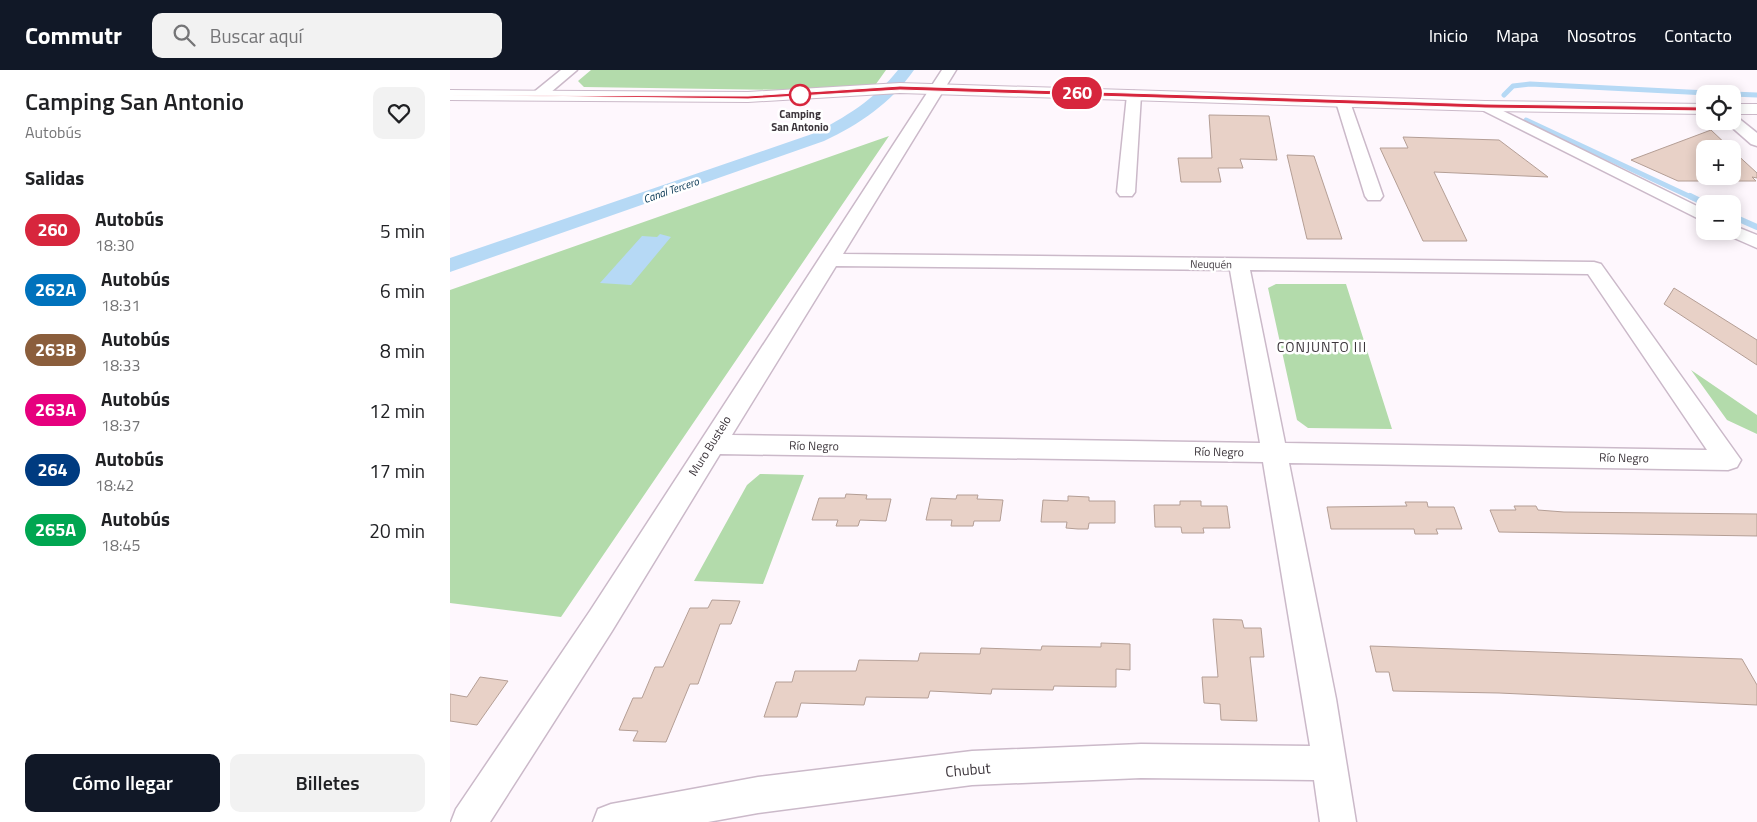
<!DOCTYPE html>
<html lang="es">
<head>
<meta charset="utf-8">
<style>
	:root { --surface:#fff; --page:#f2f2f2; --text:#202124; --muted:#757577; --accent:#111827 }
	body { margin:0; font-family:"Titillium Web",sans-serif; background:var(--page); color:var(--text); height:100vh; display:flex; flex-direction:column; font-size:19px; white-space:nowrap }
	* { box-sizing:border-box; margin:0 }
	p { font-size:16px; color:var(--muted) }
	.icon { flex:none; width:28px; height:28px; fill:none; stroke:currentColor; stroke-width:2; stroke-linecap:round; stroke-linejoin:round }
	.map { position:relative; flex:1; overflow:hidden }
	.side { display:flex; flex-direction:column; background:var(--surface); width:450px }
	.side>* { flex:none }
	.badge { padding:0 10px; border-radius:16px; font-size:18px; line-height:32px }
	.fabs { position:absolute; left:1246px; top:15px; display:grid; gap:10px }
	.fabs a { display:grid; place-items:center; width:45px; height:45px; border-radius:10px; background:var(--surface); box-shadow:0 2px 12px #0003; font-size:25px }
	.map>.badge { position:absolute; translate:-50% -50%; box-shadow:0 0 0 2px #fff }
	h2 { padding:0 25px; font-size:19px; line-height:45px }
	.round { display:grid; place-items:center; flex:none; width:52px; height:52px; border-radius:10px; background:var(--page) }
	.headline { display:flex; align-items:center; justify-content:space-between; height:85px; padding:0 25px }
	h1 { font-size:24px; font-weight:600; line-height:38px }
	.cta { display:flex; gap:10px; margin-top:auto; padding:10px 25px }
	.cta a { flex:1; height:58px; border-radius:10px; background:var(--accent); color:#fff; font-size:20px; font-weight:600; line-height:58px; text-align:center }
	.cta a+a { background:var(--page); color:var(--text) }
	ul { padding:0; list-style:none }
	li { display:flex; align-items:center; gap:15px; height:60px; padding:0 25px }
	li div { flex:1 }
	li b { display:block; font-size:19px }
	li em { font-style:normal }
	li .badge { min-width:55px; font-weight:700; text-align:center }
	header { display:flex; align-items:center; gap:30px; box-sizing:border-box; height:70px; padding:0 25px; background:var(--accent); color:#fff }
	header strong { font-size:24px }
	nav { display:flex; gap:28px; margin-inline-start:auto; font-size:18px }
	.search { width:350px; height:45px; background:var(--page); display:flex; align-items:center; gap:12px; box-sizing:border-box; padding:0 18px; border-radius:10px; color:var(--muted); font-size:19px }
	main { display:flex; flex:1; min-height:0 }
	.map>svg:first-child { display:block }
</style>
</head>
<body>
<header>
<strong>Commutr</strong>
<div class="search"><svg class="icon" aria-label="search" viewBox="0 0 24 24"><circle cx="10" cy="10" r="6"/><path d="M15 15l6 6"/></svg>Buscar aquí</div>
<nav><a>Inicio</a><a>Mapa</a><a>Nosotros</a><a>Contacto</a></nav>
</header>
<main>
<section class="side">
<div class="headline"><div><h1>Camping San Antonio</h1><p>Autobús</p></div><a class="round"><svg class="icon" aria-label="heart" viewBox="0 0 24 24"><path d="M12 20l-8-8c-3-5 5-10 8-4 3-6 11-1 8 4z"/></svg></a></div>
<h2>Salidas</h2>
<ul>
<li><span class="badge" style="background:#d7263d;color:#fff">260</span><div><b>Autobús</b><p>18:30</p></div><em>5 min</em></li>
<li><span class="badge" style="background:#0072bc;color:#fff">262A</span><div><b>Autobús</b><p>18:31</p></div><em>6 min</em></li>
<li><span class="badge" style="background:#8b5e3c;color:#fff">263B</span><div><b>Autobús</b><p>18:33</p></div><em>8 min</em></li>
<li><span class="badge" style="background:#e6007e;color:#fff">263A</span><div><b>Autobús</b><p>18:37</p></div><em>12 min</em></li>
<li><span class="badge" style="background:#003b80;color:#fff">264</span><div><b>Autobús</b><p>18:42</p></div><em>17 min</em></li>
<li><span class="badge" style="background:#00a651;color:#fff">265A</span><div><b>Autobús</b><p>18:45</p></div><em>20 min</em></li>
</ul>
<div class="cta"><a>Cómo llegar</a><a>Billetes</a></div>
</section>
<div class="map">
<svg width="1307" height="752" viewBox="0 0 1307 752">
	<rect width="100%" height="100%" fill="#fef7fd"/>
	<path fill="#b3dbab" d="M141,0H436L426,14L421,15L338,20L134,17L128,11Z
		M439,66L111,547L0,533V220Z
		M826,214H896L942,359L858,358L847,350L818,218Z
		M1241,300L1307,345V364L1277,350Z
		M310,404L354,405L313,514L244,511L297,415Z"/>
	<path fill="#b6d9f5" d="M210,164L221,167L181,215L150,213L192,166L207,167Z"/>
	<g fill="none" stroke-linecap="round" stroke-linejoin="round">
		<path stroke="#b6d9f5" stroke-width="5" d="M1282,24L1307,25
			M1054,25L1063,16L1080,14L1277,24
			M1076,50L1243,128"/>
		<path stroke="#b6d9f5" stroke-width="6" d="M1240,126L1256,134
			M1282,146L1307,157"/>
		<path fill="#b6d9f5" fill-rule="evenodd" d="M448,0H464C441,33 410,54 374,71L0,202V188L362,64C395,48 425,29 448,0Z"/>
	</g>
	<path fill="#e8d1c7" stroke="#b49e95" d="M759,45L819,46L827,90L790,89L793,98H768L771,112H731L728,88H762Z
		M1261,60L1281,79H1255V106H1282V80L1307,103V108L1302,107L1306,111H1228L1181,90Z
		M953,67L1049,70L1098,107L984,102L1017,171H973L930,78H958Z
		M837,85L864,86L892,169H857Z
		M1224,218L1307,270V295L1214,234Z
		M396,424L417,425L416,429H441L436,451L410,450L408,456H386L388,450H362L369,428H395Z
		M507,425H528L527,429L553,430L550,451H524L523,456H501L502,450H476L481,428L506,429Z
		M618,426L639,427V431H665V453H639L638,459H628L616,458L617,452H591L593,430L618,431Z
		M730,431H751V436H777L780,458H753L754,463H732L731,457H705L704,435H730Z
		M955,432H977L978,437H1004L1012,459H986L988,464H965L964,459H881L877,437L957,436Z
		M1064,436H1086L1088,440L1114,442L1307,444V466L1049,462L1040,440H1066Z
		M262,530L290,531L281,554H270L248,614H240L216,672L183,671L188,661L169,660L183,628H192L205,597H213L240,538H258Z
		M763,549L792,550L794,558H811L814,587H800L807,651L771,650L770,634L754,633L752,607H768Z
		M651,573L680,574V600L666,599V617L604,616L603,620L542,619L541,624L480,621L478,628L416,627L414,635L351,633L347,647H314L326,612H342L345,601H406L409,590L468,591L470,583L530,584L531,578L591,580L592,576L651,577Z
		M920,576L1292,589L1307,615V635L1049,623L943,621L939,602H926Z
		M30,607L58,611L27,655L0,651V624L17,627Z"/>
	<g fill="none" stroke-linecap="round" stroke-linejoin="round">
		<defs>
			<path id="street" d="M111,0H127L94,28H84L82,25L84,22Z
				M492,0H506L393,184L1144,192L1151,194L1291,390L1287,397L1278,400L839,393L886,629L906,752H870L864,710L691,708L522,715L308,743L258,752H143L148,739L161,734L308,707L522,681L691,674L860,676L813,392L270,384L162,561L40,752H1L6,739L140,541ZM386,196L780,200L810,373L282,365ZM800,200L1138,204L1257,380L835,373Z
				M684,21L691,25L685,122L682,126H670L667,122L677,25Z
				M893,28L900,32L933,126L930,130H918L915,126L886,32Z
				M1035,32L1255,140V152L1030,39L1028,36Z
				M1282,46L1287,47L1307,63V76L1301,74L1277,53L1275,51H1282Z
				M1282,155L1307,165V178L1275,164L1274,161H1282Z"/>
			<path id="secondary" d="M450,13L1035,31L1255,34V44L1035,41L450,23L298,32L0,30V20L298,22Z
				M1282,34H1307V44H1282Z"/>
		</defs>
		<use href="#street" stroke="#cbb9c9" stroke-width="3"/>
		<use href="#secondary" stroke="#cbb9c9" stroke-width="2"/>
		<use href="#street" fill="#fff" fill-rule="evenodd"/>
		<use href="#secondary" fill="#fff" fill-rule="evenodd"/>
	</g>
	<path fill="#d7263d" stroke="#fff" d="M450,16L1035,34L1255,37L1258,39L1255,41L1035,38L450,20L298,29L0,25L298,26Z"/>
	<circle fill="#fff" stroke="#d7263d" stroke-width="2.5" cx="350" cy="25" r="10"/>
	<g text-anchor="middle" stroke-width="5" stroke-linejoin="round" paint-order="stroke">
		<g font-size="11" font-weight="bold" fill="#3c353b" stroke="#fff">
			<text x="350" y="48">Camping<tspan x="350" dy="13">San Antonio</tspan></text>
		</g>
		<g font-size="11" font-style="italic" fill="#00314f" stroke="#fff">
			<text transform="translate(221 120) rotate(-19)" y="4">Canal Tercero</text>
		</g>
		<g font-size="11" fill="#3c353b" stroke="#fff">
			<text transform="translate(761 194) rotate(1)" y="4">Neuquén</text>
		</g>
		<g font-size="12" fill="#3c353b" stroke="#fff">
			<text transform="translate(260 376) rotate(-58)" y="4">Muro Bustelo</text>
			<text transform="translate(364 376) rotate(1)" y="4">Río Negro</text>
			<text transform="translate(769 382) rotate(1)" y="4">Río Negro</text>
			<text transform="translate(1174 388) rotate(1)" y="4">Río Negro</text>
		</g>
		<g font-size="14" letter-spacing="1" fill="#3c353b" stroke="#fff">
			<text x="872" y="282">CONJUNTO III</text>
		</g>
		<g font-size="15" fill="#3c353b" stroke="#fff">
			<text transform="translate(518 700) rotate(-5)" y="5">Chubut</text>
		</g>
	</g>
</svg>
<div class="fabs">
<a><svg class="icon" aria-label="locate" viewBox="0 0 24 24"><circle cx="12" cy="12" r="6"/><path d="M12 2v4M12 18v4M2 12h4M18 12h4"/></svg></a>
<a>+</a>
<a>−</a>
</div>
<b class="badge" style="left:627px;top:23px;background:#d7263d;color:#fff">260</b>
</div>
</main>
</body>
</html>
